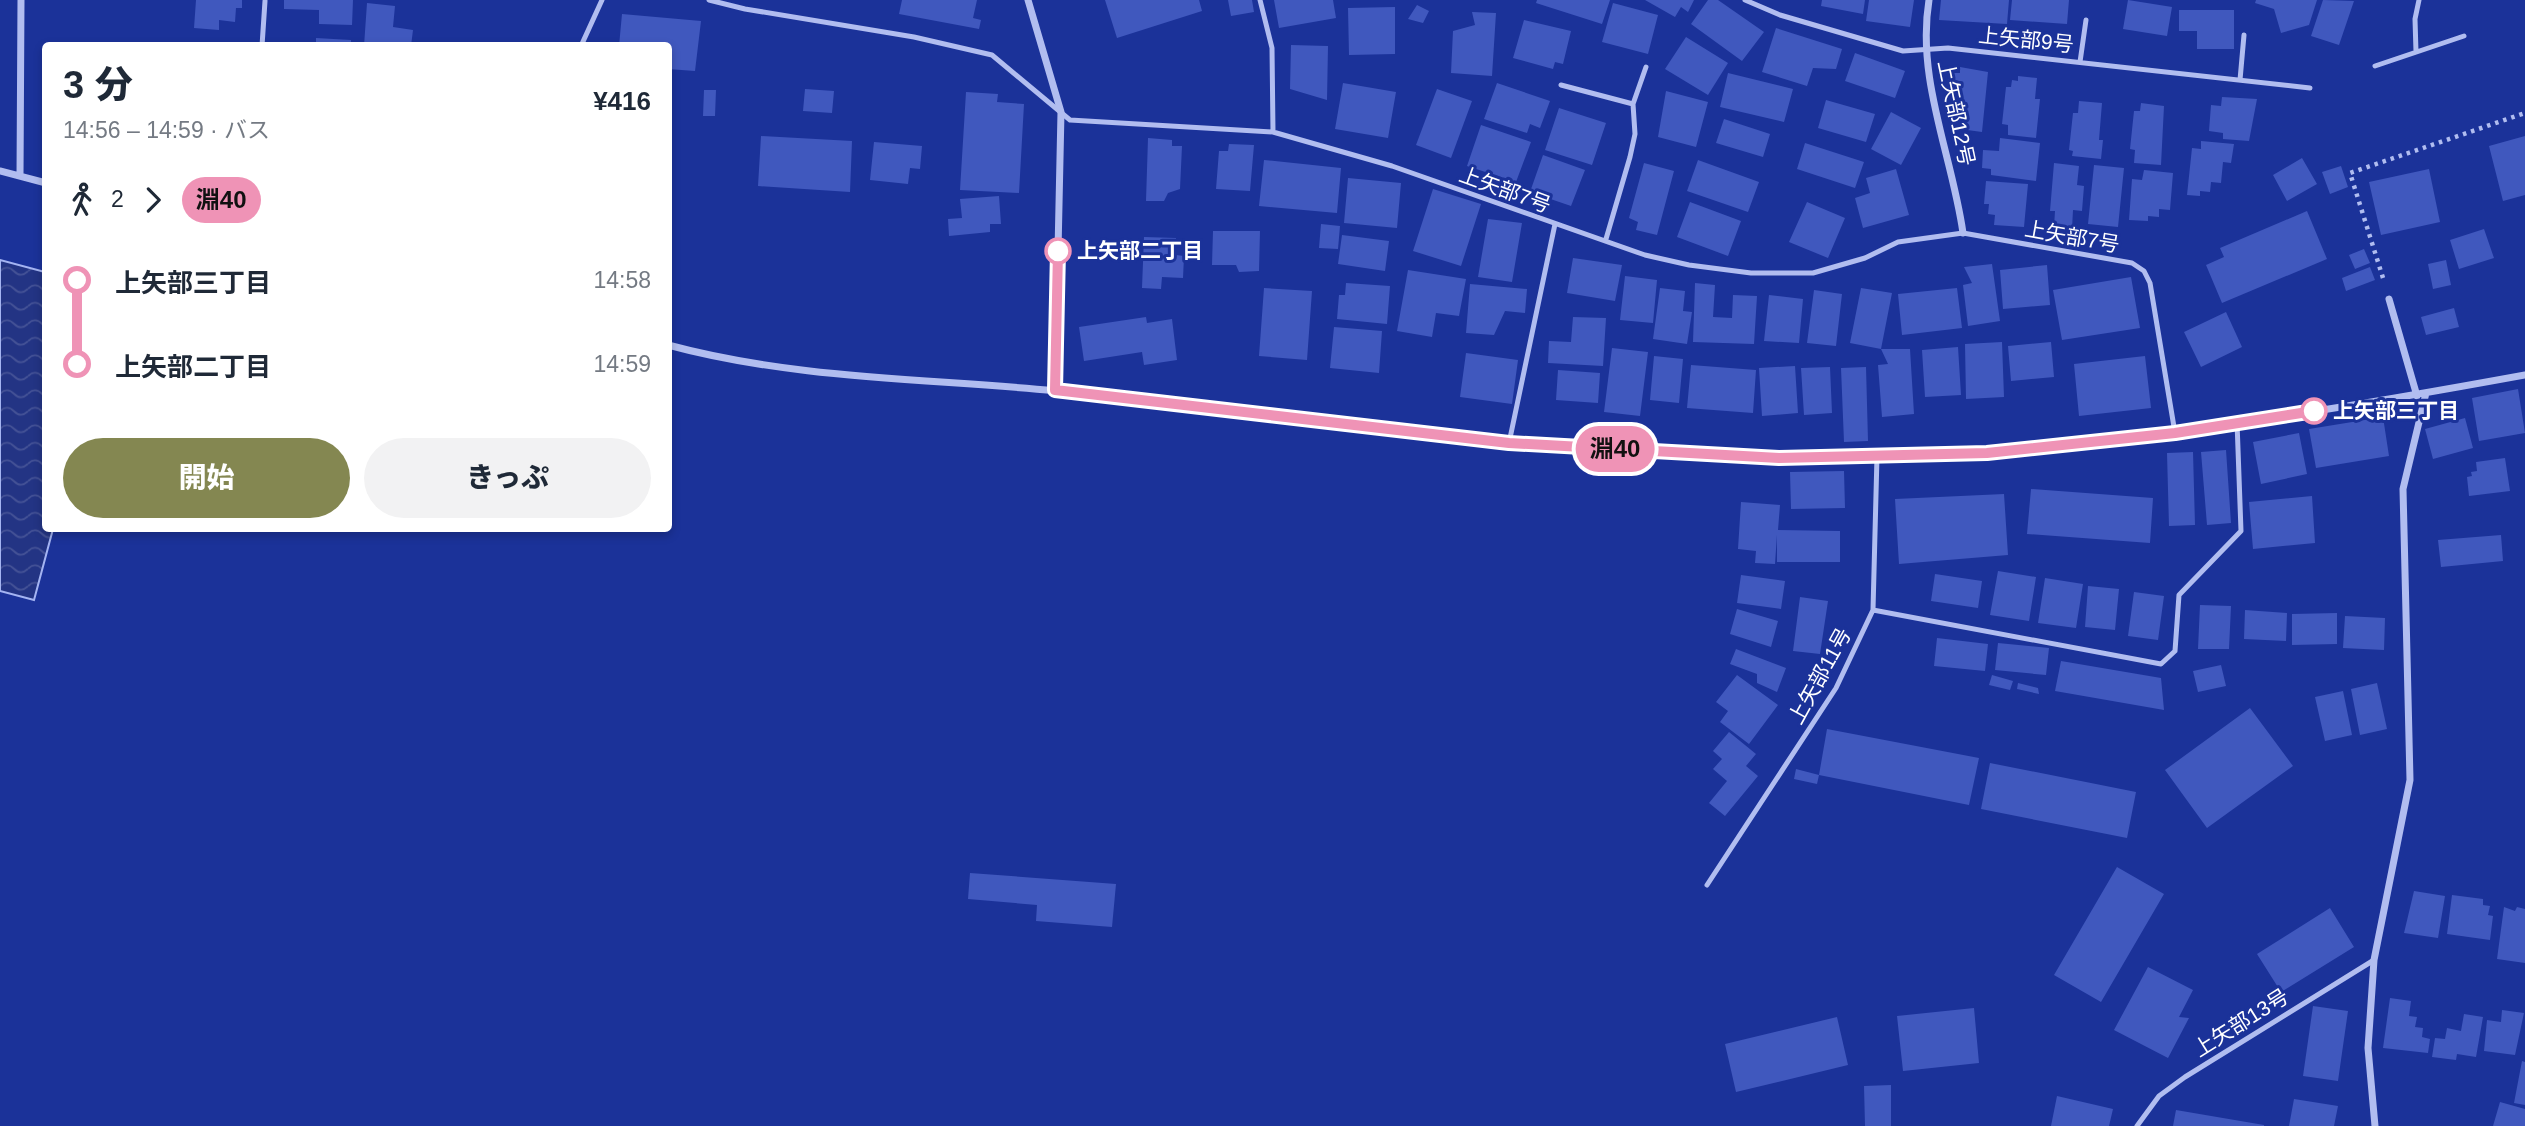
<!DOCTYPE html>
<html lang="ja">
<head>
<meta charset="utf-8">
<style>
	:root { --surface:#fff; --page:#f2f2f3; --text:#1f2937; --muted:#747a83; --accent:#848751 }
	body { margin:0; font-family:Arial,"Noto Sans JP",sans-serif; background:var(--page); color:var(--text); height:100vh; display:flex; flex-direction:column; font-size:26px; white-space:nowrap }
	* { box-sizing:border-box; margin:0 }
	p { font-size:23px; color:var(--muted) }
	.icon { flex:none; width:38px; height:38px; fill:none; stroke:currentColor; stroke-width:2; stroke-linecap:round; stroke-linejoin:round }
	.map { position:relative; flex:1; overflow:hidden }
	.side { position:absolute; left:42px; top:42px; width:630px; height:490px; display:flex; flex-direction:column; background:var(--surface); border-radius:7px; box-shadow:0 4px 10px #0003 }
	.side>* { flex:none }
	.badge { padding:0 14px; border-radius:23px; font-size:24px; line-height:46px }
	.map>.badge { position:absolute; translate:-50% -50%; box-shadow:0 0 0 4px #fff }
	.legs { display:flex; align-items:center; gap:10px; height:77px; padding:0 21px; font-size:23px }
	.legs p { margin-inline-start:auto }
	.head { display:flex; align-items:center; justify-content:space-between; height:119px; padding:0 21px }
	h1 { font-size:38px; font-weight:800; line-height:52px }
	.button { display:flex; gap:14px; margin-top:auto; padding:14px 21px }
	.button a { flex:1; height:80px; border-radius:42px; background:var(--accent); color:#fff; font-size:28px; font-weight:800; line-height:80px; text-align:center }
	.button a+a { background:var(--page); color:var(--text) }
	ul { padding:0 21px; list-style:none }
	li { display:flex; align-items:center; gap:24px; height:84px; font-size:26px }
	li i { display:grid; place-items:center; width:10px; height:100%; margin:0 9px; background:currentColor }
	li i::after { content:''; width:18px; height:18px; margin:-9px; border:5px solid; border-radius:50%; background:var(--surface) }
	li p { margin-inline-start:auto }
	li:first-child i { background:linear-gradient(#0000 50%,currentColor 0) }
	li:last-child i { background:linear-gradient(currentColor 50%,#0000 0) }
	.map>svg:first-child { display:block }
</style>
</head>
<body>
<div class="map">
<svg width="2525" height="1126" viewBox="0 0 2525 1126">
	<defs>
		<pattern id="water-waves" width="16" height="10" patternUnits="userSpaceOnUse" patternTransform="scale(1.75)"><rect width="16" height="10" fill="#233484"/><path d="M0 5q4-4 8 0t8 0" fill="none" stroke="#445296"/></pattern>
	</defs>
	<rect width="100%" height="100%" fill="#1b3299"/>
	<path fill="url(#water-waves)" stroke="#a4b4f2" stroke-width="2" d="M0,260L45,272L46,528L53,529L34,600L0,591Z"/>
	<path fill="#4058be" d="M196,0H242V8H236L235,22L219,20V30L194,28Z
		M284,0H353L352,25L319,24V10L284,9Z
		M902,0H977L973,18L981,20L979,29L899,14Z
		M1105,0H1199L1202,11L1117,38Z
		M1228,0H1252L1254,12L1231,16Z
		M1274,0H1333L1336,18L1279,28Z
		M1537,0H1610L1602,24L1536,3Z
		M1645,0H1694L1688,12L1681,7L1675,17Z
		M1708,0H1718L1764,32L1742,61L1691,24Z
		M1822,0H1865L1863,14L1821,6Z
		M1869,0H1914L1910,27L1866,21Z
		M1941,0H2009L2007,24L1939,20Z
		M2012,0H2069L2067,24L2010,20Z
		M2128,0L2172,7L2167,36L2123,29Z
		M2256,0H2317L2309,25L2281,33L2274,9L2255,3Z
		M2323,0L2354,1L2339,45L2311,36Z
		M367,3L395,6L393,27L413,30L411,46H364Z
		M1613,3L1658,15L1648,54L1602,42Z
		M1417,5L1429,11L1423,23L1408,19Z
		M1395,7V54L1349,55L1348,8Z
		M2179,10H2234V49H2197V31H2179Z
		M1472,12L1496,13L1492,76L1451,73L1453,31L1475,25Z
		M622,14L701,21L695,71L668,69V46H619Z
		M1524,20L1571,31L1563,64L1555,62L1553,69L1513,58Z
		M1776,28L1842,49L1836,69L1813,68L1807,86L1762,72Z
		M1686,37L1728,63L1708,95L1665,69Z
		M316,38L351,40V46H316Z
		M1291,45L1328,46L1327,100L1290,89Z
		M1855,53L1905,71L1895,98L1845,81Z
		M1960,67L1988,72L1982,132L1960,129L1961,114H1956L1957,104L1952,103L1953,96H1946L1948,79L1954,80V73H1960Z
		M1728,73L1793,89L1784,122L1720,107Z
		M2018,76L2037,78L2035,99H2040L2036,138L2008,135V125L2002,124L2006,87H2011L2012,80L2018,81Z
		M1343,83L1396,92L1388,138L1335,129Z
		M1497,83L1550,101L1540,128L1530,124L1527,133L1484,119Z
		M805,89L834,91L832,113L803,111Z
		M1437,89L1472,101L1451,158L1416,145Z
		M704,90H716L715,116H703Z
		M1666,91L1708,102L1696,147L1658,137Z
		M966,92L998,94L997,102L1024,104L1019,193L960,190Z
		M2222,97L2257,99L2249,141L2223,139V133L2209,131L2211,105L2221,106Z
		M1826,100L1875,114L1866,142L1818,128Z
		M2079,101L2102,103L2099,140H2103L2101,159L2072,156L2073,151L2069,150L2073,113H2078Z
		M2141,103L2164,106L2161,165L2134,163L2135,150L2130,149L2134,111H2140Z
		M1559,108L1606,123L1592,165L1545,150Z
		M1891,112L1921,128L1901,165L1871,149Z
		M1724,119L1770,134L1763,157L1716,143Z
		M1481,125L1531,142L1516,182L1467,166Z
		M761,136L852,141L850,192L758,186Z
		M2525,136V195L2503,201L2489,146Z
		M1148,138L1172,140V146H1182L1180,189L1168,193L1164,201H1146Z
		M2000,138L2040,143L2036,181L1991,175V169L1982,168L1983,150L1999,151Z
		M2201,141L2234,144L2231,163L2223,162L2221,183L2211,182L2210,192L2200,191V196L2187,195L2192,148L2201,149Z
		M874,142L922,146L920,169L910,168L908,184L870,180Z
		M1805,143L1864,162L1855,188L1797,169Z
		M1229,144L1254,145L1250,191L1216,189L1219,151H1228Z
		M1543,155L1585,170L1571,206L1530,192Z
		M2302,158L2317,184L2287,201L2273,175Z
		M1264,160L1341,168L1337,213L1259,206Z
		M1698,160L1759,182L1748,212L1687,191Z
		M1644,163L1674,171L1657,235L1636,230L1638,222L1629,218Z
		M2054,163L2079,166L2077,185L2084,186L2082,211L2073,210L2072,229L2054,227L2055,211H2050Z
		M2094,165L2124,168L2118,227L2088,224Z
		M2341,166L2348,187L2330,194L2322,172Z
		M1896,169L1909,215L1863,228L1855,198L1870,193L1866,178Z
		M2429,169L2440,222L2381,235L2369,182Z
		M2144,170L2173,173L2170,210L2159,209V217L2148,216V221L2129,220L2132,179L2142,180Z
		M1348,178L1401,183L1397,228L1344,223Z
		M1986,181L2028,184L2024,227L1994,225L1995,215L1988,214L1989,204H1984Z
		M1433,189L1481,204L1461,266L1413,251Z
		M999,196L1001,224H990V232L949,236L948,219L962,218L960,199Z
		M1690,202L1741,221L1728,256L1677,237Z
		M1807,202L1845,218L1828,258L1789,242Z
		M2307,211L2327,259L2222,303L2206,265L2224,257L2220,248Z
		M1488,219L1522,223L1512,282L1478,277Z
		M1321,224L1340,226L1338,249L1319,248Z
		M2484,229L2494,258L2459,269L2450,240Z
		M1213,231H1260L1259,271L1239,272L1236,265H1212Z
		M1342,235L1389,241L1385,271L1338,264Z
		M1144,237L1176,238V255L1184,256L1183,278L1162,277L1161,289L1142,288Z
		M2364,249L2370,263L2355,269L2349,255Z
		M1573,258L1622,265L1615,301L1567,293Z
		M2446,260L2451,285L2433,289L2428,264Z
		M1992,264L2000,321L1968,326L1963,285L1972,283L1964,267Z
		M2047,265L2050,305L2003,309L2000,270Z
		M2370,267L2375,280L2346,291L2342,278Z
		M1408,270L1466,279L1459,316L1436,313L1432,337L1397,331Z
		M1625,276L1657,280L1653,323L1620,320Z
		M2131,277L2140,328L2062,340L2053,290Z
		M1346,283L1390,286L1387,324L1337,319L1339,295H1345Z
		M1695,283L1715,285L1713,317L1732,318L1733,295L1757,296L1754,344L1693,342Z
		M1470,284L1527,289L1525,313L1505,311L1494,335L1466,333Z
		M1264,288L1312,291L1307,360L1259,356Z
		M1660,288L1685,291L1683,311L1692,312L1687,344L1653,339Z
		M1861,288L1892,293L1881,349L1850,343Z
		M1957,288L1962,328L1902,335L1898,294Z
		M1814,290L1842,294L1836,346L1807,343Z
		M1769,295L1803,299L1799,343L1764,341Z
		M2454,308L2459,327L2426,335L2421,317Z
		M2226,312L2242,347L2201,367L2184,332Z
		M1146,317L1147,323L1172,319L1177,360L1144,365L1142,352L1084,361L1079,327Z
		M1573,317L1606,318L1603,366L1548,363L1549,341L1571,342Z
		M1334,327L1382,331L1379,373L1330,368Z
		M2002,342L2004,397L1966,399L1965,344Z
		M2051,342L2054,377L2011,381L2008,346Z
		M1958,347L1961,395L1925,397L1922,350Z
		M1612,348L1648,352L1640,416L1604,412Z
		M1881,349H1910L1914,414L1882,417L1878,365L1888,364Z
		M1466,353L1518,360L1512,404L1460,397Z
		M1654,356L1683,359L1679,403L1650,400Z
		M2145,356L2151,408L2079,416L2074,364Z
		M1691,365L1756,370L1753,413L1687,408Z
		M1795,366L1798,413L1762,416L1759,368Z
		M1830,367L1832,413L1804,415L1801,368Z
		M1866,367L1868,441L1844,442L1841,368Z
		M1558,370L1600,373L1598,403L1556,400Z
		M2518,389L2525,433L2479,441L2472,398Z
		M2383,417L2389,456L2316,468L2309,429Z
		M2465,418L2473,448L2433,459L2425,429Z
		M2299,433L2307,474L2261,484L2253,442Z
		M2226,450L2231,523L2207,525L2201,452Z
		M2193,452L2195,525L2169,526L2167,453Z
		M2505,458L2510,491L2469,496L2467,477L2472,476L2471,472L2477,471L2476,462Z
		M1844,471L1845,508L1791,509L1790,472Z
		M2031,489L2153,498L2150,543L2027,534Z
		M2004,494L2008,555L1899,564L1895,499Z
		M2312,496L2315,543L2253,549L2249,502Z
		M1741,502L1780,505L1778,530L1840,531V562H1777V535L1775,564L1755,563L1756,551L1738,549Z
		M2501,535L2503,561L2441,567L2438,540Z
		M1998,571L2036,577L2029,621L1990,615Z
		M1935,574L1982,581L1978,608L1931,601Z
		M1741,575L1785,581L1781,609L1737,603Z
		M2045,578L2083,584L2076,628L2038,623Z
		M2088,586L2119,589L2115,630L2085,627Z
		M2134,592L2164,596L2158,640L2128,636Z
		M1800,597L1828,601L1820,654L1793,651Z
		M2200,605L2231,606L2229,649H2198Z
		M1737,609L1778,621L1771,647L1730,634Z
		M2245,610L2287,613L2286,641L2244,639Z
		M2337,613V644L2292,645V614Z
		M2345,616L2385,618L2384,650L2343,648Z
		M1937,638L1988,644L1985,671L1934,666Z
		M1998,643L2049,648L2046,675L1995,670Z
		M1736,649L1786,668L1777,692L1757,683V674L1730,664Z
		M2061,661L2161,678L2164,710L2055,691Z
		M2221,665L2226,686L2198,692L2193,671Z
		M1737,675L1778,705L1749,744L1720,722L1728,711L1716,702Z
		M1992,675L2013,681L2010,690L1989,685Z
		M2018,683L2038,688L2039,694L2017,689Z
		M2377,683L2387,729L2360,735L2351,689Z
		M2343,691L2352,735L2325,741L2315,697Z
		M2250,708L2293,766L2207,828L2165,770Z
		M1827,729L1979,758L1969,805L1819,775Z
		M1729,732L1756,754L1746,766L1758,776L1725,816L1709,803L1727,781L1713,769L1722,759L1713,751Z
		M1990,763L2136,792L2127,838L1981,809Z
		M1796,769L1819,775L1817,784L1794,779Z
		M2117,867L2164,894L2101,1002L2054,975Z
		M970,873L1116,884L1112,927L1036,921L1037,905L968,899Z
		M2414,891L2445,896L2438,938L2404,933Z
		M2452,895L2483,899V905L2490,906L2488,915L2493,916L2490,940L2447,934Z
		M2504,907L2515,911L2517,907L2525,909V963L2497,959Z
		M2330,908L2354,947L2281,992L2257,954Z
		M2148,967L2193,990L2179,1017L2189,1018L2168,1058L2114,1030Z
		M2390,998L2411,1001L2409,1016L2417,1017L2415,1027L2423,1028L2422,1037L2430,1039L2428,1053L2383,1048Z
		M2313,1006L2348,1011L2338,1081L2303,1076Z
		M1974,1008L1979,1063L1903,1071L1897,1016Z
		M2502,1010L2524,1013L2515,1055L2484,1051L2487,1020L2501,1022Z
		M2464,1014L2483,1017L2476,1057L2457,1054L2456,1060L2432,1057L2435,1038L2445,1039L2447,1028L2461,1031Z
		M1837,1017L1848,1065L1736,1092L1725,1044Z
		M2522,1061L2525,1062V1105L2514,1103Z
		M1891,1085V1126H1865L1864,1086Z
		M2057,1096L2113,1109L2109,1126H2051Z
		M2294,1099L2338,1106L2334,1126H2289Z
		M2500,1102L2525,1109V1126H2493Z
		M2176,1110L2264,1125V1126H2173Z"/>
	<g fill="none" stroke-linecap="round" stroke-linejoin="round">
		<path stroke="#b1bdf0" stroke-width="4.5" stroke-dasharray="3.5 5" stroke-linecap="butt" d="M2383,278L2350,173L2525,113"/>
		<path stroke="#b1bdf0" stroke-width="5" d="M709,0L745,9L914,37L992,55L1070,120L1273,132L1392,166L1645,255L1689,265L1751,273H1813L1865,258L1898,242L1963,233L2132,263L2144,271L2150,283L2175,433
			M1260,0L1272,48L1273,132
			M1745,0L1780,15L1903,51L1948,48L2310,88
			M262,46L265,1
			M581,46L602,0
			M2416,52L2415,19L2419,0
			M2080,62L2086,20
			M2375,66L2464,36
			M2240,80L2244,35
			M1561,85L1633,104
			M1606,239L1630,157L1635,134L1633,104L1646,67
			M1509,443L1555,224
			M1873,610L2161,664L2175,651L2179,595L2241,531L2237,422
			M1707,885L1836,688L1873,610L1877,456
			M2137,1126L2159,1096L2185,1077L2374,960"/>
		<path stroke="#b1bdf0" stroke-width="7" d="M1028,0L1061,112L1055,390
			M1929,0C1916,79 1952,155 1963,233
			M0,171L46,183
			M20,176L21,0
			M2389,299L2417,396
			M668,345C805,382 947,378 1087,394C1274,416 1460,440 1648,451C1692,453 1736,458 1779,458C2030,461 2279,420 2525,375
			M2375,1126L2368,1048L2374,960L2410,780L2403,489L2426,393"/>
	</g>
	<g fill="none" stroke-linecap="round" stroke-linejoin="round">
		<defs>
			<path id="line-1" d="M1058,251L1055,390L1509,443L1779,458L1987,453L2175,433L2314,411"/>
		</defs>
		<use href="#line-1" stroke="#fff" stroke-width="16"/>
		<use href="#line-1" stroke="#ef93b6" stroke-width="10"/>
	</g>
	<g fill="#fff" stroke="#ef93b6" stroke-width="3.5">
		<circle cx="1058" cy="251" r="12"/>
		<circle cx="2314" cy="411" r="12"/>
	</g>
	<g text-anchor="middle" stroke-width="6" stroke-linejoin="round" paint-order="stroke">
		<g font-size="21" fill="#fff" stroke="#1b3299">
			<text transform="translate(2026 40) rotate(6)" y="7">上矢部9号</text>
			<text transform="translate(1956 113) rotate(78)" y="7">上矢部12号</text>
			<text transform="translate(1505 190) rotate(20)" y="7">上矢部7号</text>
			<text transform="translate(2072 237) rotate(10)" y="7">上矢部7号</text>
			<text transform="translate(1820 676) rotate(-61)" y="7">上矢部11号</text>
			<text transform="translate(2241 1023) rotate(-32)" y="7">上矢部13号</text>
		</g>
		<g font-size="21" font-weight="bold" fill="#fff" stroke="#1b3299" text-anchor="start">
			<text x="1077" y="258">上矢部二丁目</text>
			<text x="2333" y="418">上矢部三丁目</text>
		</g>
	</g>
</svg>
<b class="badge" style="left:1615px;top:449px;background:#ef93b6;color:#111">淵40</b>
<section class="side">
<div class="head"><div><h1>3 分</h1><p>14:56 – 14:59 · バス</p></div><b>¥416</b></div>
<div class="legs"><svg class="icon" aria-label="walk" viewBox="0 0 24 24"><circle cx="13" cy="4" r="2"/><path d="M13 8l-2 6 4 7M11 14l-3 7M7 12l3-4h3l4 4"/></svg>2<svg class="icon" aria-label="forward" viewBox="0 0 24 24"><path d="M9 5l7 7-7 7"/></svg><b class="badge" style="background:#ef93b6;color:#111">淵40</b></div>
<ul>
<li><i style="color:#ef93b6"></i><b>上矢部三丁目</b><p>14:58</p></li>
<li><i style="color:#ef93b6"></i><b>上矢部二丁目</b><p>14:59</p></li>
</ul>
<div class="button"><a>開始</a><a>きっぷ</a></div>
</section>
</div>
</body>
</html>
